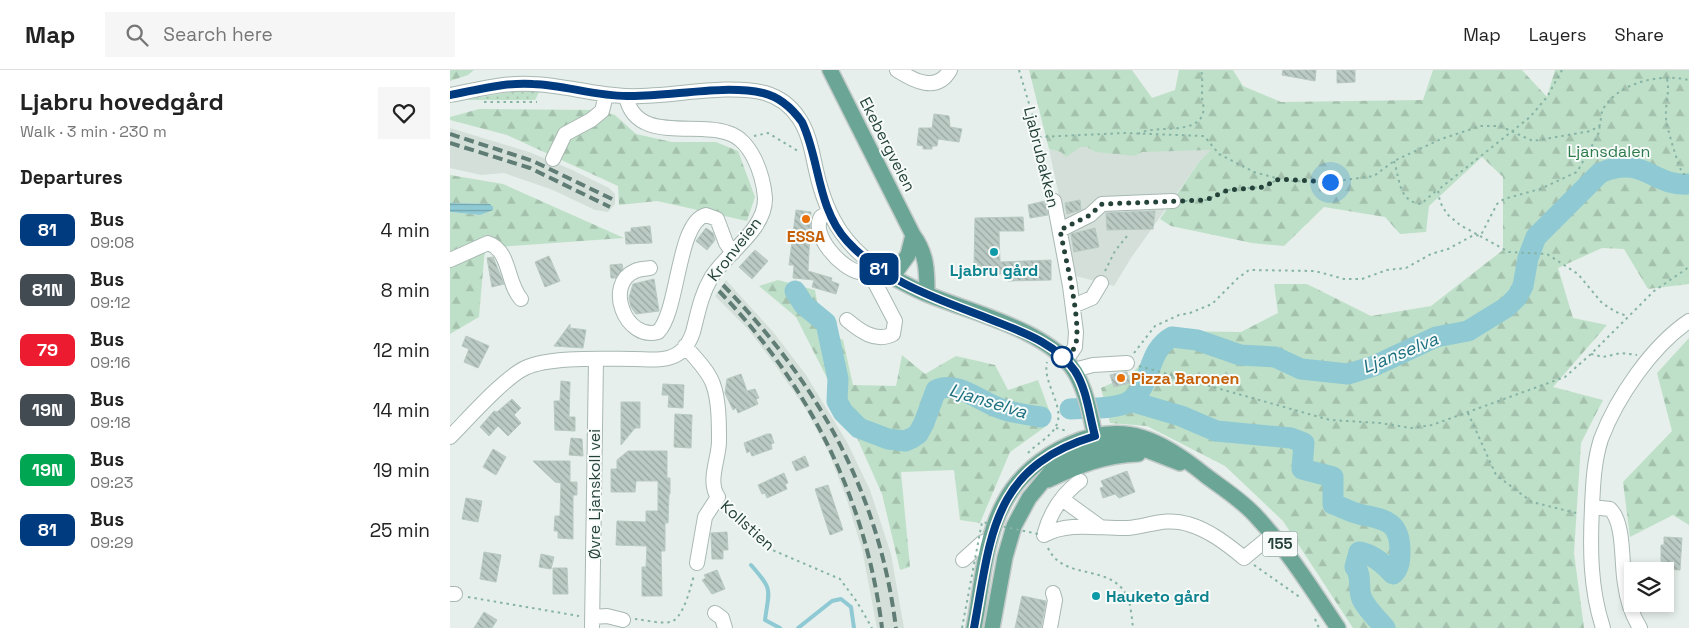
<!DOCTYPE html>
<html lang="en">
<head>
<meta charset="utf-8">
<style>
	:root { --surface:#fff; --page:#f6f6f6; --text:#222; --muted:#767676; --line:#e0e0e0 }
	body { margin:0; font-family:"Space Grotesk",sans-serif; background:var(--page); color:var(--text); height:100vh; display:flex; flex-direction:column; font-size:19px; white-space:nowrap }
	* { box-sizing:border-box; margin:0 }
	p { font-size:16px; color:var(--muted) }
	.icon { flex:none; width:28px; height:28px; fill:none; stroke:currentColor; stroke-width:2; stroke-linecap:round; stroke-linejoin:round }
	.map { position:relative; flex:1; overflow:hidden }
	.sheet { display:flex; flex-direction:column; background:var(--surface); width:450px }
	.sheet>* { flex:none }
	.badge { padding:0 10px; border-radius:8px; font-size:18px; line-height:32px }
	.buttons { position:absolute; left:1174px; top:492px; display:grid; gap:10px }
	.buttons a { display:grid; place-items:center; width:50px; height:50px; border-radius:0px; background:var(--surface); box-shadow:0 2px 8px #0003; font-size:25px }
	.you { position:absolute; width:25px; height:25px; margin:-12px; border:4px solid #fff; border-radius:50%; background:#1a73e8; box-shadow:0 0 0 8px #1a73e833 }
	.map>.badge { position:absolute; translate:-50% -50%; box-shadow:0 0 0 2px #fff }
	h2 { padding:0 20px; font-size:19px; line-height:45px }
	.round { display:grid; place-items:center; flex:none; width:52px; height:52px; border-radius:0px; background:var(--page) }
	.head { display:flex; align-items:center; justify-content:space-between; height:85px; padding:0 20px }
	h1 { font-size:24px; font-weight:800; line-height:38px }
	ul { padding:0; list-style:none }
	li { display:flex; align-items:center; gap:15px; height:60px; padding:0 20px }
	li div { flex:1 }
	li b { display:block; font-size:19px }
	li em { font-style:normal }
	li .badge { min-width:55px; font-weight:700; text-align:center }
	header { display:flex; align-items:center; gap:30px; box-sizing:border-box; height:70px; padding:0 25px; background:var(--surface); border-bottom:1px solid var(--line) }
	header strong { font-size:24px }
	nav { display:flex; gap:28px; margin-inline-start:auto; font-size:18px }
	.search { width:350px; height:45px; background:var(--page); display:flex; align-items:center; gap:12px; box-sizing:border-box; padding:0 18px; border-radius:0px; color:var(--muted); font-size:19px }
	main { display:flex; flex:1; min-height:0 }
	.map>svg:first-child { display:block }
</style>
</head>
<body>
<header>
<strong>Map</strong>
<div class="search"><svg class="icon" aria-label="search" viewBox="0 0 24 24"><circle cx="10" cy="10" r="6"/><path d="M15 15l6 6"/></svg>Search here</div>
<nav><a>Map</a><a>Layers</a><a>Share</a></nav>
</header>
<main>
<section class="sheet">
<div class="head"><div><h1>Ljabru hovedgård</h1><p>Walk · 3 min · 230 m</p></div><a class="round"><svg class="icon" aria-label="heart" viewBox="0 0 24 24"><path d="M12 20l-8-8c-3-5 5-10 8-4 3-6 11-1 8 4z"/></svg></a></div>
<h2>Departures</h2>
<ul>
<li><span class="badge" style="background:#003b80;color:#fff">81</span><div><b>Bus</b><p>09:08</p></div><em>4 min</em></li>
<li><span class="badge" style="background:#424a52;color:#fff">81N</span><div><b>Bus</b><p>09:12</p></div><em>8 min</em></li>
<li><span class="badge" style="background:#ed1b2f;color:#fff">79</span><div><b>Bus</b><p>09:16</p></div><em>12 min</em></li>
<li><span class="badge" style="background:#424a52;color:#fff">19N</span><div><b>Bus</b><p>09:18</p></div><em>14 min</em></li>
<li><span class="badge" style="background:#00a651;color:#fff">19N</span><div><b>Bus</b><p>09:23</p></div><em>19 min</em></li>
<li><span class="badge" style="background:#003b80;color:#fff">81</span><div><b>Bus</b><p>09:29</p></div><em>25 min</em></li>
</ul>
</section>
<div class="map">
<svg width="1239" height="558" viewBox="0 0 1239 558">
	<defs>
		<pattern id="grass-dots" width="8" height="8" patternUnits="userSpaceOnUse" patternTransform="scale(1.25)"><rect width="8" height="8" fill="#bfe0c8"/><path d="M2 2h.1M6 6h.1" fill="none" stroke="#a4c1ad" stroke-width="1.8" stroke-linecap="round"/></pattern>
		<pattern id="forest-firs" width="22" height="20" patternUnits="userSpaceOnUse" patternTransform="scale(1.25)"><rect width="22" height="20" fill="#bfe0c8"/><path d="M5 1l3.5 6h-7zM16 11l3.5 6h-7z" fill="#a4c1ad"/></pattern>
		<pattern id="water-rules" width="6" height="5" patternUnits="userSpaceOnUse" patternTransform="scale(1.25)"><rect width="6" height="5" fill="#8ec9d4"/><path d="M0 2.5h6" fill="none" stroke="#74a5ad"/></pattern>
		<pattern id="building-back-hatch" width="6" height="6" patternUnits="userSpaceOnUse" patternTransform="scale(1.25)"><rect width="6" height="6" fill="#bbcac4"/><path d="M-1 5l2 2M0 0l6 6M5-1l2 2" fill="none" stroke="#98a6a0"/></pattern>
	</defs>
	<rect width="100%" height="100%" fill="#e6efeb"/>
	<path fill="#d4dfda" d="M0,58L79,82L120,99L159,118L165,124V134L158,142L145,140L103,120L54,103L31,105L0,98Z
		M631,77H637L645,82L762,80L749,92L681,188L664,216L626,206L599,79L611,82H622Z
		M276,210L324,263L356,305L397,372L420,420L441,484L454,558H427L412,479L396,427L378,381L355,338L326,296L298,259L265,226Z"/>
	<path fill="url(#grass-dots)" d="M62,22H89L85,30H13Z"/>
	<path fill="url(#forest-firs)" d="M0,0H24L18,5L0,11Z
		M579,0H682L702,28L725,20L729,0H783L793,16L831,32L973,30L983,0H1072L1097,27L1105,0H1239V214L1198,219L1174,179L1152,178L1108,198L1123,248L1157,255L1103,317L1153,330L1131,373L1124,483L1134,558H903L833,451L775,396L697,356L660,353L651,318L682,304L718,261L791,262L828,243L824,214H857L921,246L981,236L1053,180V107L1032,87L979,136L976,162L950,164L935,147L874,137L834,176L802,173L721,156L710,149L749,92L761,80L692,82L685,86L645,82L637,77H631L616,87L611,82L599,79Z
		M29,39L148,40L165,45L186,64L222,72H266L288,81L305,127L297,151L207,131L169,135L168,116L57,65L0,50V47Z
		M0,105L53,114L174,168L35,178L29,247L0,264V142L30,145L35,142L37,134L0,133Z
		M328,210L365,220L372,259L393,270L403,315L446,316L452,285L475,304L506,286L545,295L558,320L588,310L599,340L595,357L560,382L530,453L510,450L504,400L451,402L460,497L450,500L432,424L403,359L346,247L309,216Z
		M1239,268V455L1223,445L1180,467L1173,412L1222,361L1207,303Z"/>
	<path fill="url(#water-rules)" d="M0,133L40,134L43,137V140L30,145L0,142Z"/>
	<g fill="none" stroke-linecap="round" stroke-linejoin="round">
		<path stroke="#8ec9d4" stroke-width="4" d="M301,495C324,521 319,519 315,550L330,558
			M348,558L382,531L391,529L401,537L404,558"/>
		<path stroke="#8ec9d4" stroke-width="21" d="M345,221L354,235L376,253L388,309L387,331L393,342L409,358L438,369L455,371L462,368L468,364L474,353L486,320C508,310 531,333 552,339C564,343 578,345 591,347
			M680,331L731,346L766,361L841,368L854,373L852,399L883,407V434C892,437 900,442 909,444C933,450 949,449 950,479C950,488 950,498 943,504C934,494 923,484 909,482L905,497C913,507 907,518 912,529C918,541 927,548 935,558
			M620,339C636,338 667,340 680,331C703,315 696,281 722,267L747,270L790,285L825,287L851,299L898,304L924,296L986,267L1018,261L1057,237L1067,227L1073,216L1078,188L1086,167L1150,103C1195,84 1202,117 1239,114"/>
	</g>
	<path fill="url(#building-back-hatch)" stroke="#b8c9c2" d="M833,0H866L865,11L832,5Z
		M887,0H905V12L887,13Z
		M484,44L499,46L500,57L512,59L509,72L488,69L487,76H482V79H473V76L467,75L469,58H482Z
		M630,130L631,140L617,144L615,133Z
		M595,131L598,145L580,148L578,135Z
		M346,140L361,142L358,201L382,208L381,211L389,214L386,224L362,217L364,210L343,208L344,195H339Z
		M705,141L703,159L657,160L656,143Z
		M573,147L574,161H549L550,192L601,190V210L558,211V204H531V197H524L525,148Z
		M200,156L202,173L176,174L175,162H181V158Z
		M256,158L263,163L265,170L257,180L246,171Z
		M645,158L649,177L624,182L621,164Z
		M305,180L318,191L302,209L289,197Z
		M99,186L110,211L95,217L85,192Z
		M43,187L54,214L42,217L37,188Z
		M172,194L173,199L166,208H161L160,195Z
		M204,209L209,241L186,244L181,237L179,228L183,214Z
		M120,254V258L136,260L133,278L104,276Z
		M16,266L39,276L28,298L14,292L19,279L12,276Z
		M672,302H677L680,313L664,317L660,305Z
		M291,304L297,321L305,319L309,328L306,329L308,334L288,343L286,338L283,340L275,323L277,309Z
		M111,311L120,312L119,347H125V361L105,360L104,331H110Z
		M213,314L234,315L233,338L218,337L219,325H212Z
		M62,329L71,338L64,345L71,353L58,366L48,356L39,366L30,357L44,341L47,342Z
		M171,332H190V358H185L171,375Z
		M225,344L242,345L241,378L224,377Z
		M317,364H321L324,373L321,374L322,379L302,386L300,381L297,383L294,373Z
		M121,368L132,369L133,386L119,385Z
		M43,379L56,387L46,405L33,397Z
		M178,381H217V408H220V424H219L218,453H215V481H211L212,526H192V497H196L197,476L166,475L167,451L196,452V441H208V411H186L185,422H161V399H167V390Z
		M355,386L359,396L346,401L342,392Z
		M83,391H120V412H127V425H123V469L108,468V461H104L105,446H110L111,413L105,412Z
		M677,401L685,422L669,428L665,424L653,428L650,418L654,417L651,411Z
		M334,403L338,413L335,414L337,419L317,428L315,423L312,424L308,415Z
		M378,415L393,460L380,465L365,419Z
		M16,428L32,431L28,452L12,449Z
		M277,462L278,480H273V489H262L261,463Z
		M1214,467L1232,468L1230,500L1213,499V492L1211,491V475H1214Z
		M34,482L51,485L46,512L30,509Z
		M91,484L104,487L101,499L89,497Z
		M103,498H117L118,524H103Z
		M267,500L275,519L262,524L252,510L256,508L254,505Z
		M572,526L596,531L591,558H565Z
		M34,542L47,550L42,558H24Z"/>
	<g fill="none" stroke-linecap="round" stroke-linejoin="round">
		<defs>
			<path id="minor" d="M447,0C464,11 487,23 500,0
				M0,25C27,20 55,12 82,14C114,15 144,25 176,26C218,28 274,13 315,23C328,27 340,35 348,47C359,62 362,82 366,100C377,150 397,181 442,207
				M103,89L115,64L141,50L152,41L156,25
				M604,131L620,216L626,262L625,277L616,290
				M379,142L371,147C360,165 392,199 409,202L423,195
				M610,160L640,145L652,134L723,131
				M0,190L38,173C61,181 56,212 71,229
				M200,198C195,199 189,199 185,201C154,214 175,271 208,262C229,241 227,152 256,145L267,149L276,173L283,183
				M623,236L642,228L651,213
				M397,250C410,261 426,273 443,264L445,251L422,207L426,197
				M235,276C245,288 258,300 263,314C269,330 269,353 269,371C269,389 257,411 268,427L255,447L247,493
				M624,300L643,295L677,293
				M0,367C18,349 54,308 75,298C100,286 156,289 184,289C195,289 207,291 218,288C231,285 239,274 243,262C248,243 251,225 261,208C275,184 316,160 315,128C314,115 310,100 304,88C298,77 291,67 278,63C246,51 185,74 176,26
				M612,429L649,456
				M1142,437L1160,439C1175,453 1171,494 1175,514C1177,529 1182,545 1190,558
				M594,465C619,451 651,459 678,458C699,456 716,447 738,454C759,460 777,474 794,488L822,465
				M594,465C600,443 611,425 630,411
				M513,490L533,472H540
				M0,524H5
				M265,543L272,548L275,558
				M143,547L157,546L173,550
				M142,558L146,290
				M600,558L605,530L603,523
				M1153,558C1140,518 1140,479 1142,437C1143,414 1144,391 1151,369C1167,327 1202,276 1239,251"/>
			<path id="major" d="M380,0L463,165C477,184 477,201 477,224
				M463,165L458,185L442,207C454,213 466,220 479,225C523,243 600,261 625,302C638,324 641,350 647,375
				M598,410C627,396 655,385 688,384
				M524,558C532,518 534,470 554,433C568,406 593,386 620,374C675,350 712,370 755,405C772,418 790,429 805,445C837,479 862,519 888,558
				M542,558L555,487L564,456L579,428L608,393L635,382L669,375L689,377L730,393"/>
		</defs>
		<use href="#minor" stroke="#a8b8b2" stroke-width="16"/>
		<use href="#major" stroke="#c2cac8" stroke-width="18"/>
		<path stroke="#86b3a5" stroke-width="2" stroke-dasharray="2.5 4" stroke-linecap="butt" d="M569,0L594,84L601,118
			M1112,0L1097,27L1080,47L988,120L990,132L997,144L1010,155L1059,182L1097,184L1128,204L1152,233L1166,242L1177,246
			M1217,9C1220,23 1215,34 1216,48C1216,55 1229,99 1233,104H1239
			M34,32H87
			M688,64C704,54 747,66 753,43C755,36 751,30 752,23C752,15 753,9 751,0
			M304,66L318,63L348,81
			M589,67L674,63L754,66L769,84L804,102L837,111L880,112L924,106L944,91L991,69L1031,56H1050L1083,71L1141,61L1150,55C1151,50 1151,43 1153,39C1169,12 1211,3 1239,10
			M944,91C950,109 948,131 971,134L987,120
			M735,131L756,130L778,120L813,117L829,109
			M655,201L665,181L677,166
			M684,283L705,256L729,245L740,243L762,234L788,208L799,200L865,201L894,209H912L937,200L956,198L981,184L998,179L1022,166L1031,165L1047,134L1054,129L1090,119L1127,102L1148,65L1150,55
			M1141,284L1153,287L1171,283L1187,285
			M689,296L880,350L930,353L961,358L982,355L1115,307L1141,284L1204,221L1239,197
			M1018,343L1046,405L1082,432L1130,444
			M606,358L617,361
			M578,383C586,374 601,367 606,356C616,337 592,313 597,292
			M277,435L320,479L390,509L407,532L422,558
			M598,478C614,513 665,491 679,531C681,539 682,549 683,558
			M804,495L851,528
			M18,527L129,546
			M185,549C196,550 210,554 220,552C233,550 241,516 244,505
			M865,549L869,558"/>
		<use href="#minor" stroke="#fff" stroke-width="14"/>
		<use href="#major" stroke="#6aa596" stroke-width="15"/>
		<path stroke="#5f7d75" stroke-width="4" stroke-dasharray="10 5" stroke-linecap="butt" d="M0,64L83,91L164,130
			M0,73L80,98L160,137
			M273,215C368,313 429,422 446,558
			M269,221C359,315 416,428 432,558"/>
		<path stroke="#86b3a5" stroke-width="2" stroke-dasharray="2.5 4" stroke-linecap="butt" d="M512,558L532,452L588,464"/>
	</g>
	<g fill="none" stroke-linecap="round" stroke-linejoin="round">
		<defs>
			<path id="line" d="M0,25C27,20 55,12 83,14C114,15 145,26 177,26C219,27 273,14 313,23C330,27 342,38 352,52C370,90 367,138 397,171C435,213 491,230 542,250C572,262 606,273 625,301C637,320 639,344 645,366C541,397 541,467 524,558"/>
		</defs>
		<use href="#line" stroke="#fff" stroke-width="11"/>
		<use href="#line" stroke="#003b80" stroke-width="8"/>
		<path stroke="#24423a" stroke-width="5" stroke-dasharray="0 9" d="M612,287L616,290C619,285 625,279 626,273C631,249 615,186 610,160L640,145L652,134L756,130L778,120L813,117L829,109L880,112"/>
	</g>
	<g fill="#e8710a" stroke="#f7fbf9" stroke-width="2">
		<circle cx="356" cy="149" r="5"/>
		<circle cx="671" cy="308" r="5"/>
	</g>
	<g fill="#0f9aa8" stroke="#f7fbf9" stroke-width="2">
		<circle cx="544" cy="182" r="5"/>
		<circle cx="646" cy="526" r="5"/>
	</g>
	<circle fill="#fff" stroke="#003b80" stroke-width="2.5" cx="612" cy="287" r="10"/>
	<g text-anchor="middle" stroke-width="4" stroke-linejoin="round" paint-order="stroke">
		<rect fill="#f7fbf9" stroke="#637a73" stroke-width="1" x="812.5" y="461.5" width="35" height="25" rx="4"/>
		<g font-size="15" font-weight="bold" fill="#24423a">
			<text x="830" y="479">155</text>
		</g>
		<g font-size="16" fill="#24423a" stroke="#f7fbf9">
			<text transform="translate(438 74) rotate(63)" y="6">Ekebergveien</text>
			<text transform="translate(592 87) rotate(76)" y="6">Ljabrubakken</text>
			<text transform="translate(284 179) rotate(-52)" y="6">Kronveien</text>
			<text transform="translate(144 424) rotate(-90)" y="6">Øvre Ljanskoll vei</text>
			<text transform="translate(298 455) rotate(42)" y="6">Kollstien</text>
		</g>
		<g font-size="16" fill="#2d7a4b" stroke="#f7fbf9">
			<text x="1159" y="87">Ljansdalen</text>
		</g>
		<g font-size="16" font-weight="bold" fill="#c56008" stroke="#f7fbf9">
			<text x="356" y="172">ESSA</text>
			<text x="681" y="314" text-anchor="start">Pizza Baronen</text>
		</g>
		<g font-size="16" font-weight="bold" fill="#0d838f" stroke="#f7fbf9">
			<text x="544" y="206">Ljabru gård</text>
			<text x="656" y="532" text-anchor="start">Hauketo gård</text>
		</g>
		<g font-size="18" font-style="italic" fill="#1c6f80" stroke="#f7fbf9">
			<text transform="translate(950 283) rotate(-22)" y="6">Ljanselva</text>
			<text transform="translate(538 331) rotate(17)" y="6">Ljanselva</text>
		</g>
	</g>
</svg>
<div class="buttons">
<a><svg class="icon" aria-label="layers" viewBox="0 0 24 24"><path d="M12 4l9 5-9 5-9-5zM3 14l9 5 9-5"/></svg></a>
</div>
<div class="you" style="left:880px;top:112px"></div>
<b class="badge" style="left:429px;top:199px;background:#003b80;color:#fff">81</b>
</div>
</main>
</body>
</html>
